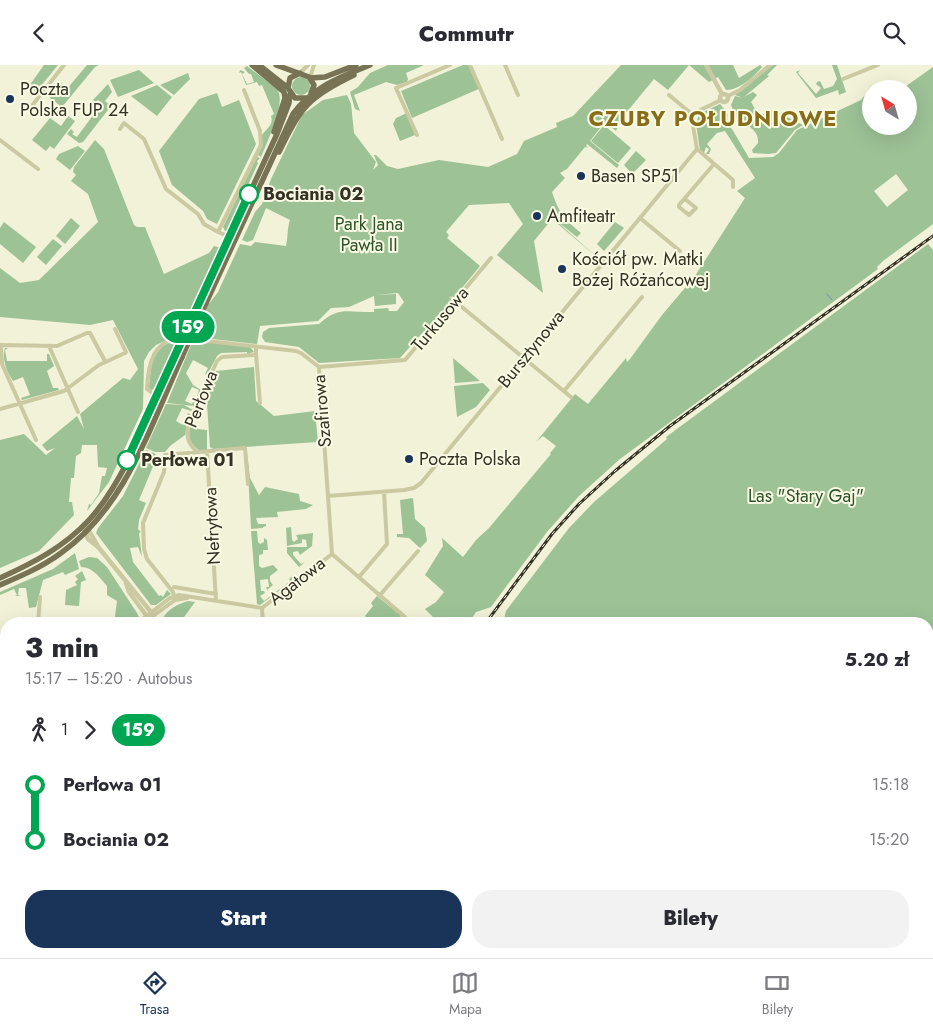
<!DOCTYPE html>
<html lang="pl">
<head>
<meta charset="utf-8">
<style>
	:root { --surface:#fff; --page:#f2f2f3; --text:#2b2b33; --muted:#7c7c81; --line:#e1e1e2; --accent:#193458 }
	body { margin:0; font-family:Jost,sans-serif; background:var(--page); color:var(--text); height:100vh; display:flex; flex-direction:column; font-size:19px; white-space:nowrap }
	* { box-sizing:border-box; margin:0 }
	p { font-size:16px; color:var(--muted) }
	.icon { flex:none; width:28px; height:28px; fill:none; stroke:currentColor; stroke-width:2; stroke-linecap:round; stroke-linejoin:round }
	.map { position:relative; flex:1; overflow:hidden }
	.side { position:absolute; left:0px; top:552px; width:934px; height:341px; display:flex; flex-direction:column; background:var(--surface); border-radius:20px 20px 0 0; box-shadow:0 5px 20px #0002 }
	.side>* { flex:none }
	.badge { padding:0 10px; border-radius:16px; font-size:18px; line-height:32px }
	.needle { width:32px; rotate:323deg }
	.fabs { position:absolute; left:862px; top:15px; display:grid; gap:10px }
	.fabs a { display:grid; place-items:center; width:55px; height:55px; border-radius:50%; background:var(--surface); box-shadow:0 5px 20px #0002; font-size:25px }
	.map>.badge { position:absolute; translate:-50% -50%; box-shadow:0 0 0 2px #fff }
	.legs { display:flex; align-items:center; gap:8px; height:55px; padding:0 25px; font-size:16px }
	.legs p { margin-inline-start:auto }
	.overview { display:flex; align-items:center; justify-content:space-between; height:85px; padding:0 25px }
	h1 { font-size:28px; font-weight:800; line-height:38px }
	.primary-button { display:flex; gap:10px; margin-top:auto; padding:10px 25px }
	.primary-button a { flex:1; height:58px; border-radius:20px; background:var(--accent); color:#fff; font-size:20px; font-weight:800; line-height:58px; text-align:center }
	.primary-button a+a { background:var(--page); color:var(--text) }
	ul { padding:0 25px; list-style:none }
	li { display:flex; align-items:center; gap:18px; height:55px; font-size:19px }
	li i { display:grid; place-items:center; width:8px; height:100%; margin:0 6px; background:currentColor }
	li i::after { content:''; width:12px; height:12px; margin:-6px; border:4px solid; border-radius:50%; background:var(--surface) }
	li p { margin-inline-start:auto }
	li:first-child i { background:linear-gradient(#0000 50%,currentColor 0) }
	li:last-child i { background:linear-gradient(currentColor 50%,#0000 0) }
	header { display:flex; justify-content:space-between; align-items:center; height:65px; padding:0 25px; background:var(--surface); font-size:22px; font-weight:800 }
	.tab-bar { display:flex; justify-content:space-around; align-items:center; height:70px; border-top:1px solid var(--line); background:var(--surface); font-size:14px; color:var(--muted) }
	.tab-bar a { display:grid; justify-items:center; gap:2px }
	.tab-bar .active { color:var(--accent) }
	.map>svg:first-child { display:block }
</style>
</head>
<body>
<header><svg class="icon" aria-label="back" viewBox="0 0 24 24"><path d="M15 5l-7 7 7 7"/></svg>Commutr<svg class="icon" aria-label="search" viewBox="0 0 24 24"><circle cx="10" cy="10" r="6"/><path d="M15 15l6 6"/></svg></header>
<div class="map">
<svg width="933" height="893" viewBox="0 0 933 893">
	<rect width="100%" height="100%" fill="#f1f2d7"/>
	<path fill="#9dc296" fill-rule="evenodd" d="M44,0H58L36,27L29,21Z
		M87,0H99L95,2L62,42L50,33L61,18L63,20L62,22L66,25Z
		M388,0H424L406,8L408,14L407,17L397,20L386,17L354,30L360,46L355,44L350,27L358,22L370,8Z
		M463,0H470L481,23L412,53L401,26Z
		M621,0H689L668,25L654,14L616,60L618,62L616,66L605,57L590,76L619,100L617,103L587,79L586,81L588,83L585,82L567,104L560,108L565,113L552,127C559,148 564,154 581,168L577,172L554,154L598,193L552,154L534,176L543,228L497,190L523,159L509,138L469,140L446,167L449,170L447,173L480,201L426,267L424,266L400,293L319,298L299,282L265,277L262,272L263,267L269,263L319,259C339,240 350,248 374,247V244L388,243L389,246H397L404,237L398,228L375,230L396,229V239L375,241L374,231L349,242L331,243L318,256L260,261L257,279L178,270L156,280L149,287L144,296L143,344L109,417L87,446L89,439L91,440L99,428L102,411H105L107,403L98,402L97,380H82L81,388L76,391L74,413H71L69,437H72L74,450L39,486L0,503V375L24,369L46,390L55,383L47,386L42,380L77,351L84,364L80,349L123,313L130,315L138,304L113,255L90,260L0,252V203L20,218L39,215L98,157L88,129L71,116L76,110L73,107L74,102L95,75L104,84L134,160L137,162H145L164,209L209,188L214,181L222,183L197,235L208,240L218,227L240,179L251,181L255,177L286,181C288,173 287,164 290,155L266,143L253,175L247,177L242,175L255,147L262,139L271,114L302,50L323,35L347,30L351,39L354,68L376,97L373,105L378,100L374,90H376L387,101L398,104L439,95L488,102L517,89L524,76L557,62L556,58L573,51Z
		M689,0H733L739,13L760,0L762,2C754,12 739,25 726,25L718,12L709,17Z
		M773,0H777L767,10L769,11L744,32L753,27L757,30L751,37L759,51L773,45L803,60L795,65L776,88L768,89L753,88L752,85L758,78C759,68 752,63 744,58L742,59L736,53L731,40L735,31L743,33L735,30Z
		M832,0H837L846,27L839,30L838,25L816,33L796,7L800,5L798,8L816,29L821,23L816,19L817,17L820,16L824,24L833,21L837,14Z
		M247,1L277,24C287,37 267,77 261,92L258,90L262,81V70C267,63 274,60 271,51L274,49L262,20L259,21L257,17L246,20L241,7L239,8L240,5L245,7L242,9L247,19L254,17L251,9H249L244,3Z
		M933,2V159L883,196L877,202L878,204L620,394L579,431L547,467L491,542L476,547L468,559H440L425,544L436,537L444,527L425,510L443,481L442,473L463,492L476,475L489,463L551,389L550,388L556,381L543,371L536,377L575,329L588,339L626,293L627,297L630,294L662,250L695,211L745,133L737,126L755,113L725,66L717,68L707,79L711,84L709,89H706L709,84L706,82L704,88L700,85L696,59L699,49L720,39L728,49L727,60L732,64L749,93L773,92L779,88L797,65L861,35L864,31L867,30L868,40L871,37V61H909V24H902ZM896,109L908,125L887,142L874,126Z
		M139,5L154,18L118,32L110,15Z
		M188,8L190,14L174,30L160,20Z
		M292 21a9 9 0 1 1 18 0a9 9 0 1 1-18 0Z
		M108,19L112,27L105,36L111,41L83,77L79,78L67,69L71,64L74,67L72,69L77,72L102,38L98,35L96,37L93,35Z
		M157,20L172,32L157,51L131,31Z
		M217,28L222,42L239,35L256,79L217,159L207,154L203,146L172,120L159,86L199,34Z
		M407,48L415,70L400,76L393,59L396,53Z
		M68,51L75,56L54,84L50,81L46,86L32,75L50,53L61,61Z
		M604,60L631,83L618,98L591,76Z
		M78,81L85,86L70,105L56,94L59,89Z
		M636,86L646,95L632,109L624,100Z
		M257,92L260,93L257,96L258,98L227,166H225L223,162Z
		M71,153L80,161L65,179L56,171Z
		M4,157L36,182L23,198L0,179V163Z
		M615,157L624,163L604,186L597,179Z
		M53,174L62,181L46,200L37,192Z
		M928,179L933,185V893H366L361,888H928V559H503L506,546L569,463L594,437L667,374L666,372Z
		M175,275H179L156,324L150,325L149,322C152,299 150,285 175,275Z
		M193,275L250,282L254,287L247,289V287L221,288L217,291L207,310L205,309L208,303L193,295L186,308L193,320L201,325L197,332L199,325L192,322L185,336L192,339L195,334L194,341L167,338Z
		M5,283H8L5,285L7,296H47V289H49L54,301L47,306L53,323H58L59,325L22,335L21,333L30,330L23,312L13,316C6,305 2,295 5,283Z
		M453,293L480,316L455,318Z
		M254,302L256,336L274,351L315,346L318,377L213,384L210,382L206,326L216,306Z
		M483,318L490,325L476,342L457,352L454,321Z
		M166,339L184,340L193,345L191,346L182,343L176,356L183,360L188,348L190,349L185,370L170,381L165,387H155L146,383Z
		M190,360H197L198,364L207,365V385L200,386C189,377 188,373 190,360Z
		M146,385L154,388L162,395V401L154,399L139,435L146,438L139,455L138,464L141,467L139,468L142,492L138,482L130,483L133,497L159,531L161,530L163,532L167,525L171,529L156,540H151L96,468L98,463L123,431Z
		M247,387L250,413L259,430L265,422L299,429L300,436L313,440L306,444L277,447L278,452L256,453L258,459H266V461L263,462V463L251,464Z
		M413,433L415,454L425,463L427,476L420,483L409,473L397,472V469H403L400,435Z
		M291,462L292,475L294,477L298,474L296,470L313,468L312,481L300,490L298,486L293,487V490L301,499L305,497L299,502L287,488V482H307L306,475L302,474V478L287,481L286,463Z
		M251,466H257L258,477L260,479L264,477V473L267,475L268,485H263V489L259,490V501L262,503L273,500L278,505L270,511V516L273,520L267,525L268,527L266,522H269L268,514L260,515L261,526H264L265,528L260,531L264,536L290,516L289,514L293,510L296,513L260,540L257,539Z
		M75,488L79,504L65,510L63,507L43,515L36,542L29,543L26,523H19L18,530L21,531H15L17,530L14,524L0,530V527L53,504Z
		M89,492L97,493L107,502L137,548L139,552L131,559H114L117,536L107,530V521C100,513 93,502 81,502L79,496Z
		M82,506L86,515L81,517L79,541L65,540L66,525L77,520L75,517L78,514L75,511Z
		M377,531L400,550L404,559H373L365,551L373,541L371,538Z
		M188,536L195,537L179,559H167L163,553C168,544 178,539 188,536Z"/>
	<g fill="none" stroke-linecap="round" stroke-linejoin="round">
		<path stroke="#748fb1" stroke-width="1" d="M827,229L832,235"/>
		<path stroke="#cbc9a2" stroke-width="4" d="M470,0L502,74
			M505,0L518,30
			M300,8L308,0
			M310,13L314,0
			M843,14L878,0
			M669,30L693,50
			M728,31L740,25L770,0
			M31,42L64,0
			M120,64L124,58L144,74L166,124L198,149L204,159L218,167
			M417,70L396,23L450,0
			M0,75L38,104
			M697,84L733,115V122
			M685,134L696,143L689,150L679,142V140L714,99
			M640,153L680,186
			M230,172L218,167L261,80L260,66L244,25
			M451,233L571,332
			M190,274L296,286L301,288L319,302L332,489L405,552V559
			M0,280L57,281L87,268H90L105,296
			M1,280L2,299L36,375
			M49,281L78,347
			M256,289L260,338
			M319,302L405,295L491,193
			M564,326L642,232
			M156,331L147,324C148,299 153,274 183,273
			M0,344L64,326L99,300L125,288L126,287L115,264
			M207,386L216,536
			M197,387C188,378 186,372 188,360L217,296L222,292L254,290L256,289V282
			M328,431L404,425L414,423L421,418L697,84L692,55L694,48L721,35
			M359,512L387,479L384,427
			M174,522L216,529
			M380,530L418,486
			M175,535L173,527L147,494L144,484L143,458L164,407L165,390L245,383L248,419
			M262,543L263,559
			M38,559L40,532
			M136,559L170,533L179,530L262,543L332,489
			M142,559L175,535L187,533
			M0,593L6,588
			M0,768L6,767
			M59,893L63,888"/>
		<path stroke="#cbc9a2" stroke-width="4.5" d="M706,0L722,29
			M720 33a4 4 0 1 1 8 0a4 4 0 1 1-8 0Z
			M87,462L99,483L151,547
			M84,465L88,474L99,483
			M126,518L129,527L146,550"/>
		<path stroke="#787355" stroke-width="5.5" d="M252,0L284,27L285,33L274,67
			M259,0L288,23
			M276,0L309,12L314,20L311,28
			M300,8L290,13L288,23L295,33H306
			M310,13L325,12L356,0
			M279,87C301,42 308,32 354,10
			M200,236L277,69L289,38L290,29
			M206,238L293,49C313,22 340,12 370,0
			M0,513C33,498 64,482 89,455C127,414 152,340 176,289
			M0,520C21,511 42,502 61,488C126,442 150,361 182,292"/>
		<defs>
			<path id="rail" d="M485,559L552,469L579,439L615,406L670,361L933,171
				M165,893L172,888"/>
		</defs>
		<use href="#rail" stroke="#353225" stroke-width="3"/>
		<use href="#rail" stroke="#f9fae3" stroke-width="1" stroke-dasharray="4" stroke-linecap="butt"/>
		<path stroke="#787355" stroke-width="5.5" d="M176,289L200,236
			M182,292L206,238"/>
	</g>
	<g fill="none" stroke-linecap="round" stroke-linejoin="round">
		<defs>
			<path id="line-1" d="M127,395L249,129"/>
		</defs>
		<use href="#line-1" stroke="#fff" stroke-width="11"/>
		<use href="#line-1" stroke="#00a651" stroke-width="8"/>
	</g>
	<g fill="#193458" stroke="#f9fae3" stroke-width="2">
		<circle cx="10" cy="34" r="5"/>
		<circle cx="581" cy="111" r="5"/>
		<circle cx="537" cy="151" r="5"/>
		<circle cx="562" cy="204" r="5"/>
		<circle cx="409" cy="394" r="5"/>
	</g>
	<g fill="#fff" stroke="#00a651" stroke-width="2.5">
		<circle cx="249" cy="129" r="9"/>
		<circle cx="127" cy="395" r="9"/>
	</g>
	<g text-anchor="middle" stroke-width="4" stroke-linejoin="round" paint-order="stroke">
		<g font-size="18" fill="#353225" stroke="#f9fae3" text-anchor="start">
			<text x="20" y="30">Poczta<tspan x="20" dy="21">Polska FUP 24</tspan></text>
			<text x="591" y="117">Basen SP51</text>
			<text x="547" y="157">Amfiteatr</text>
			<text x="572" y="200">Kościół pw. Matki<tspan x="572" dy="21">Bożej Różańcowej</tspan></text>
			<text x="419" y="400">Poczta Polska</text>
		</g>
		<g font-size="18" font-weight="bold" fill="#353225" stroke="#f9fae3" text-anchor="start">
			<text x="263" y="135">Bociania 02</text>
			<text x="141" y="401">Perłowa 01</text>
		</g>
		<g font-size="18" fill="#2d5428" stroke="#f9fae3">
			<text x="369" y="165">Park Jana<tspan x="369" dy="21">Pawła II</tspan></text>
			<text x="806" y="437">Las "Stary Gaj"</text>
		</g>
		<g font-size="18" fill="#353225" stroke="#f9fae3">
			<text transform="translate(440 254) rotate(-50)" y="6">Turkusowa</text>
			<text transform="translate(531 284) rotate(-51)" y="6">Bursztynowa</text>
			<text transform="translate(201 334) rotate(-68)" y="6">Perłowa</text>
			<text transform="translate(322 346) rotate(-95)" y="6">Szafirowa</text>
			<text transform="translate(212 461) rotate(-93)" y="6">Nefrytowa</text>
			<text transform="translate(297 516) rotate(-38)" y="6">Agatowa</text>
		</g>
		<g font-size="22" font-weight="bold" letter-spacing="1" fill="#886d1a" stroke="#f9fae3">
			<text x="713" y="61">CZUBY POŁUDNIOWE</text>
		</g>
	</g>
</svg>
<div class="fabs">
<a><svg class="needle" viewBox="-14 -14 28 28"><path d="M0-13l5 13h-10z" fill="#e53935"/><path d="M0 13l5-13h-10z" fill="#7c7c81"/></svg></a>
</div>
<b class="badge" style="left:188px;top:262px;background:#00a651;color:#fff">159</b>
<section class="side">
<div class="overview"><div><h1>3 min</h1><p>15:17 – 15:20 · Autobus</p></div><b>5.20 zł</b></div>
<div class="legs"><svg class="icon" aria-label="walk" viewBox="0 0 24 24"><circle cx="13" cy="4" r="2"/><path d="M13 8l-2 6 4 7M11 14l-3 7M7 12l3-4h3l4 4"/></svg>1<svg class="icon" aria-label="forward" viewBox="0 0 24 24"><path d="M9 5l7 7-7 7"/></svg><b class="badge" style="background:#00a651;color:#fff">159</b></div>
<ul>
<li><i style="color:#00a651"></i><b>Perłowa 01</b><p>15:18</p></li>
<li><i style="color:#00a651"></i><b>Bociania 02</b><p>15:20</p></li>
</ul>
<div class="primary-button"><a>Start</a><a>Bilety</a></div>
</section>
</div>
<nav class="tab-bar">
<a class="active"><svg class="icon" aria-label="directions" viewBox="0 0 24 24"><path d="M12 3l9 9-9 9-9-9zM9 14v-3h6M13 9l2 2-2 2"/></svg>Trasa</a>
<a><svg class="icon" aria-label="map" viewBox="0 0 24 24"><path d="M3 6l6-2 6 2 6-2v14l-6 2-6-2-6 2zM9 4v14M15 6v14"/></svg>Mapa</a>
<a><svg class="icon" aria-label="tickets" viewBox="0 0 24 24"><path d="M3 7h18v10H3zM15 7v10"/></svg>Bilety</a>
</nav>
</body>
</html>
